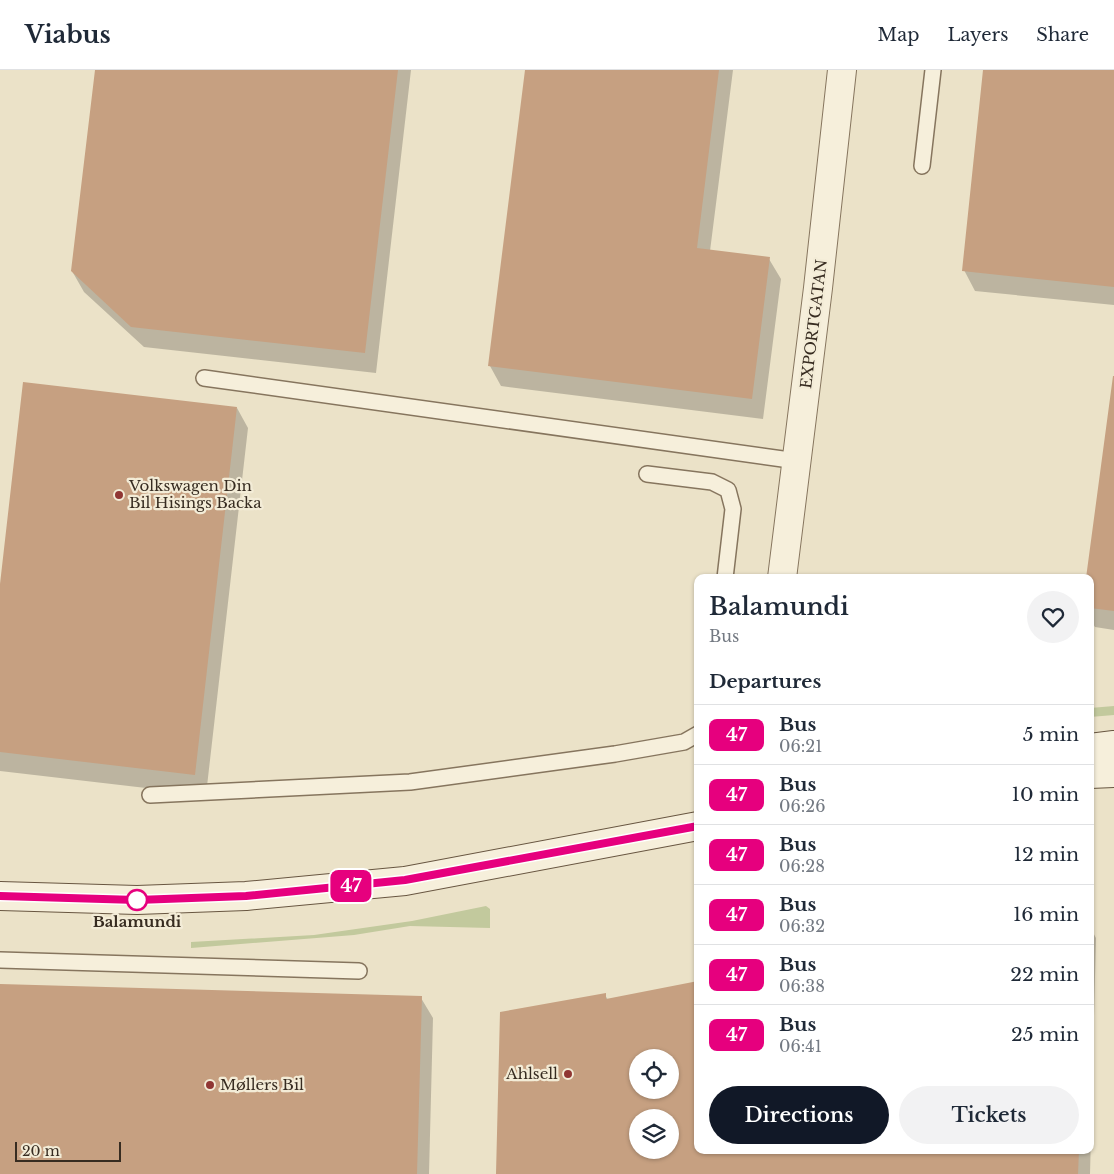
<!DOCTYPE html>
<html lang="en">
<head>
<meta charset="utf-8">
<style>
	:root { --surface:#fff; --page:#f2f2f3; --text:#1f2937; --muted:#747a83; --line:#e0e1e3; --accent:#111827 }
	body { margin:0; font-family:"Libre Baskerville",serif; background:var(--page); color:var(--text); height:100vh; display:flex; flex-direction:column; font-size:19px; white-space:nowrap }
	* { box-sizing:border-box; margin:0 }
	p { font-size:16px; color:var(--muted) }
	.icon { flex:none; width:28px; height:28px; fill:none; stroke:currentColor; stroke-width:2; stroke-linecap:round; stroke-linejoin:round }
	.map { position:relative; flex:1; overflow:hidden }
	.panel { position:absolute; left:694px; top:504px; width:400px; height:580px; display:flex; flex-direction:column; background:var(--surface); border-radius:10px; box-shadow:0 1px 4px #0004 }
	.panel>* { flex:none }
	.badge { padding:0 10px; border-radius:8px; font-size:18px; line-height:32px }
	.fabs { position:absolute; left:629px; top:979px; display:grid; gap:10px }
	.fabs a { display:grid; place-items:center; width:50px; height:50px; border-radius:50%; background:var(--surface); box-shadow:0 1px 4px #0004; font-size:25px }
	.scale { position:absolute; left:15px; bottom:12px; width:106px; box-sizing:border-box; padding-left:5px; border:2px solid #372c21; border-top:0; font-size:14px; line-height:18px; white-space:nowrap; color:#372c21; -webkit-text-stroke:4px #f3ecd7; paint-order:stroke }
	.map>.badge { position:absolute; translate:-50% -50%; box-shadow:0 0 0 2px #fff }
	h2 { padding:0 15px; font-size:19px; line-height:45px }
	.round { display:grid; place-items:center; flex:none; width:52px; height:52px; border-radius:26px; background:var(--page) }
	.headline { display:flex; align-items:center; justify-content:space-between; height:85px; padding:0 15px }
	h1 { font-size:24px; font-weight:600; line-height:38px }
	.cta { display:flex; gap:10px; margin-top:auto; padding:10px 15px }
	.cta a { flex:1; height:58px; border-radius:30px; background:var(--accent); color:#fff; font-size:20px; font-weight:600; line-height:58px; text-align:center }
	.cta a+a { background:var(--page); color:var(--text) }
	ul { padding:0; list-style:none }
	li { display:flex; align-items:center; gap:15px; height:60px; padding:0 15px; border-top:1px solid var(--line) }
	li div { flex:1 }
	li b { display:block; font-size:19px }
	li em { font-style:normal }
	li .badge { min-width:55px; font-weight:700; text-align:center }
	header { display:flex; align-items:center; gap:30px; box-sizing:border-box; height:70px; padding:0 25px; background:var(--surface); border-bottom:1px solid var(--line) }
	header strong { font-size:24px }
	nav { display:flex; gap:28px; margin-inline-start:auto; font-size:18px }
	.map>svg:first-child { display:block }
</style>
</head>
<body>
<header>
<strong>Viabus</strong>
<nav><a>Map</a><a>Layers</a><a>Share</a></nav>
</header>
<div class="map">
<svg width="1114" height="1104" viewBox="0 0 1114 1104">
	<rect width="100%" height="100%" fill="#ebe2c8"/>
	<path fill="#c2c99d" d="M1114,636V645L1090,647V638Z
		M486,836L490,839V858L410,856L354,865L191,878V872L314,865L412,851Z"/>
	<path fill="#0003" fill-rule="evenodd" d="M96,0H411L376,303L144,277L84,222L72,201Z
		M526,0H733L710,181L769,189L781,209L763,349L501,316L490,296Z
		M984,0H1114V235L975,221L964,200Z
		M1114,306V560L1095,557L1090,549V508Z
		M237,338L248,358L206,725L0,701V524Z
		M1090,857L1096,868L1090,1104H497L605,925L608,930L698,913V1080H1090ZM638,988H670V1020H638ZM638,1048H670V1080H638Z
		M0,916L421,928L433,948L429,1104H0Z"/>
	<path fill="#c6a081" fill-rule="evenodd" d="M95,0H398L365,283L131,257L71,201Z
		M525,0H719L697,178L770,187L752,329L488,296Z
		M983,0H1114V217L962,201Z
		M1113,306H1114V541L1090,538V508H1086Z
		M23,312L237,337L195,705L0,682V514Z
		M698,911V1080H1079L1078,1104H496L500,942L606,923V929ZM638,988H670V1020H638ZM638,1048H670V1080H638Z
		M0,914L422,926L417,1104H0Z"/>
	<g fill="none" stroke-linecap="round" stroke-linejoin="round">
		<defs>
			<path id="lane" d="M922,96L933,0
				M204,308L797,391
				M647,404L712,412L728,420L733,439L725,508
				M150,725L410,712L615,684L684,672L698,664
				M0,890L359,901"/>
			<path id="street" d="M782,508L818,218L842,0"/>
			<path id="secondary" d="M1090,678L1114,675
				M1090,704L1114,703
				M0,826L137,830L246,826L405,811L698,756"/>
		</defs>
		<use href="#lane" stroke="#86755e" stroke-width="18"/>
		<use href="#street" stroke="#86755e" stroke-width="30"/>
		<use href="#secondary" stroke="#685641" stroke-width="30"/>
		<use href="#lane" stroke="#f6efdb" stroke-width="15"/>
		<use href="#street" stroke="#f6efdb" stroke-width="28"/>
		<use href="#secondary" stroke="#f6efdb" stroke-width="28"/>
	</g>
	<g fill="none" stroke-linecap="round" stroke-linejoin="round">
		<defs>
			<path id="line" d="M0,826L137,830L246,826L346,816L405,810L698,756"/>
		</defs>
		<use href="#line" stroke="#fff" stroke-width="11"/>
		<use href="#line" stroke="#e6007e" stroke-width="8"/>
	</g>
	<g fill="#903633" stroke="#f3ecd7" stroke-width="2">
		<circle cx="119" cy="425" r="5"/>
		<circle cx="568" cy="1004" r="5"/>
		<circle cx="210" cy="1015" r="5"/>
	</g>
	<circle fill="#fff" stroke="#e6007e" stroke-width="2.5" cx="137" cy="830" r="10"/>
	<g text-anchor="middle" stroke-width="4.5" stroke-linejoin="round" paint-order="stroke">
		<g font-size="15" fill="#372c21" stroke="#f3ecd7">
			<text transform="translate(814 254) rotate(-83)" y="5">EXPORTGATAN</text>
		</g>
		<g font-size="15" fill="#372c21" stroke="#f3ecd7" text-anchor="start">
			<text x="129" y="421">Volkswagen Din<tspan x="129" dy="17">Bil Hisings Backa</tspan></text>
			<text x="558" y="1009" text-anchor="end">Ahlsell</text>
			<text x="220" y="1020">Møllers Bil</text>
		</g>
		<g font-size="15" font-weight="bold" fill="#372c21" stroke="#f3ecd7">
			<text x="137" y="857">Balamundi</text>
		</g>
	</g>
</svg>
<div class="fabs">
<a><svg class="icon" aria-label="locate" viewBox="0 0 24 24"><circle cx="12" cy="12" r="6"/><path d="M12 2v4M12 18v4M2 12h4M18 12h4"/></svg></a>
<a><svg class="icon" aria-label="layers" viewBox="0 0 24 24"><path d="M12 4l9 5-9 5-9-5zM3 14l9 5 9-5"/></svg></a>
</div>
<div class="scale">20 m</div>
<b class="badge" style="left:351px;top:816px;background:#e6007e;color:#fff">47</b>
<section class="panel">
<div class="headline"><div><h1>Balamundi</h1><p>Bus</p></div><a class="round"><svg class="icon" aria-label="heart" viewBox="0 0 24 24"><path d="M12 20l-8-8c-3-5 5-10 8-4 3-6 11-1 8 4z"/></svg></a></div>
<h2>Departures</h2>
<ul>
<li><span class="badge" style="background:#e6007e;color:#fff">47</span><div><b>Bus</b><p>06:21</p></div><em>5 min</em></li>
<li><span class="badge" style="background:#e6007e;color:#fff">47</span><div><b>Bus</b><p>06:26</p></div><em>10 min</em></li>
<li><span class="badge" style="background:#e6007e;color:#fff">47</span><div><b>Bus</b><p>06:28</p></div><em>12 min</em></li>
<li><span class="badge" style="background:#e6007e;color:#fff">47</span><div><b>Bus</b><p>06:32</p></div><em>16 min</em></li>
<li><span class="badge" style="background:#e6007e;color:#fff">47</span><div><b>Bus</b><p>06:38</p></div><em>22 min</em></li>
<li><span class="badge" style="background:#e6007e;color:#fff">47</span><div><b>Bus</b><p>06:41</p></div><em>25 min</em></li>
</ul>
<div class="cta"><a>Directions</a><a>Tickets</a></div>
</section>
</div>
</body>
</html>
